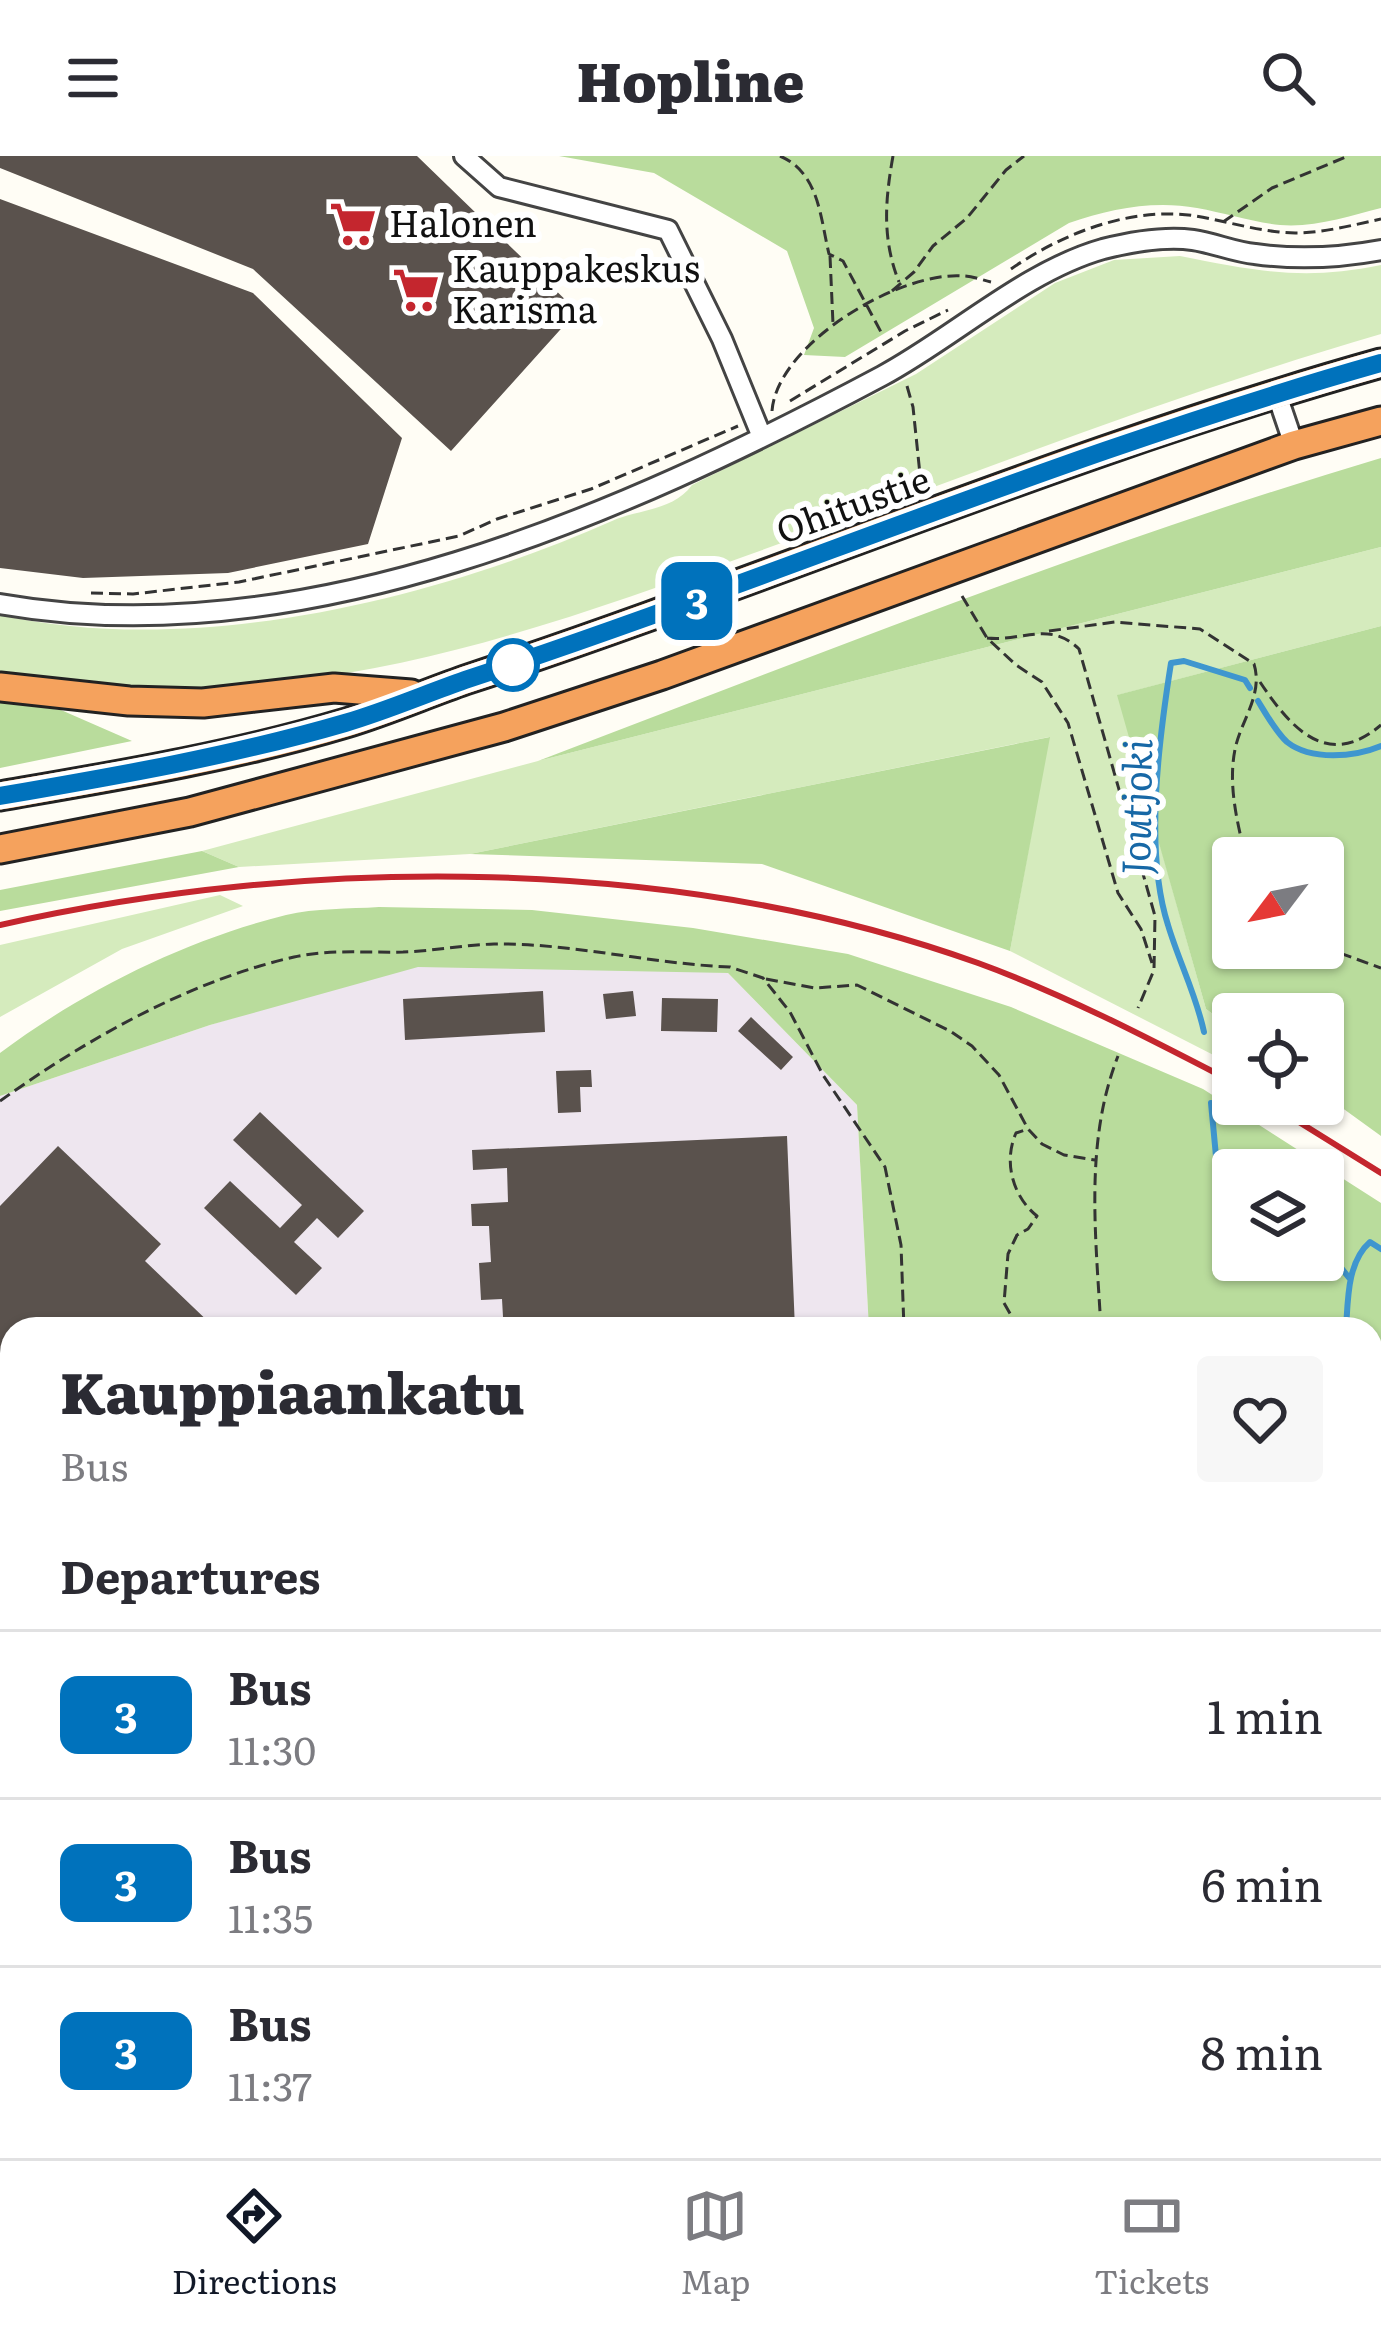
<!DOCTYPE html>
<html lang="en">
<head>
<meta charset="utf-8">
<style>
	:root { --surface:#fff; --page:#f7f7f7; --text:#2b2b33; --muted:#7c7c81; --line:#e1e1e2; --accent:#111827 }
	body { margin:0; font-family:Literata,serif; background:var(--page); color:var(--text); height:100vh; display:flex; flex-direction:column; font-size:45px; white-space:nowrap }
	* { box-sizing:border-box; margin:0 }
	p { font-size:39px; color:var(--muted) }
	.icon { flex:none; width:66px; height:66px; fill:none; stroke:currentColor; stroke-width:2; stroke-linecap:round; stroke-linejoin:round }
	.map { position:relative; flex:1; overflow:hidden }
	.sheet { position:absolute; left:0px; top:1161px; width:1383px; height:843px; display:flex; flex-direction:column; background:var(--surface); border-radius:36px 36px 0 0; box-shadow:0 3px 9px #0004 }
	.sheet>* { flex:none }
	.badge { padding:0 24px; border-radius:18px; font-size:42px; line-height:78px }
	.needle { width:78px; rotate:238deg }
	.controls { position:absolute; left:1212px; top:681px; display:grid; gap:24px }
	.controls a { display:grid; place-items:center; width:132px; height:132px; border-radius:12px; background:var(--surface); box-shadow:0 3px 9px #0004; font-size:60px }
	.map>.badge { position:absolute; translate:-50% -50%; box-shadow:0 0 0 6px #fff }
	h2 { padding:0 60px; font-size:45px; line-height:108px }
	.round { display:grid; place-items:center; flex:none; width:126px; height:126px; border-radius:12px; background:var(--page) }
	.overview { display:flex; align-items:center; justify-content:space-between; height:204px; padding:0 60px }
	h1 { font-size:57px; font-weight:800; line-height:90px }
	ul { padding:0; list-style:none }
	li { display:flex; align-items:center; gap:36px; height:168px; padding:0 60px; border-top:3px solid var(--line) }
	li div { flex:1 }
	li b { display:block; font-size:45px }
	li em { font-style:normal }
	li .badge { min-width:132px; font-weight:700; text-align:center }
	header { display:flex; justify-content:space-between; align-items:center; height:156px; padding:0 60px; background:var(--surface); font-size:54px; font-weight:800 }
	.dock { display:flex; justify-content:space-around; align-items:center; height:168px; border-top:3px solid var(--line); background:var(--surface); font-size:33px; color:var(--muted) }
	.dock a { display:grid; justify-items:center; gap:6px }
	.dock .on { color:var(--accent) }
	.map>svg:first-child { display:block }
</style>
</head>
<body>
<header><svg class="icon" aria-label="menu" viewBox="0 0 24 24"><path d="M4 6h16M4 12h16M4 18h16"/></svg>Hopline<svg class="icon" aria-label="search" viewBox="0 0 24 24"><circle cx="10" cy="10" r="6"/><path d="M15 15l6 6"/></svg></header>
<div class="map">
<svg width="1381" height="2002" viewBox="0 0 1381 2002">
	<rect width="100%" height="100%" fill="#fffdf5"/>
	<path fill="#eee6ef" d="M443,799L728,817L857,949L869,1173H12V1992H633L627,2002H0V940L210,869Z"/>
	<path fill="#d5ebbd" d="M1180,100C1256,115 1304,125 1381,109V178C1168,240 962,322 754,397C602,451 451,507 290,525C192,537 98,529 0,518V459C195,502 433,444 612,365C639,353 673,355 692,329L916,218L1055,127L1114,104Z
		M1381,391V470L1118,539L1206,853L1233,873V909L1010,795L1049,581L470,698L239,711L202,695L538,605Z
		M220,739L243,750L122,793L0,861V789Z
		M1381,1843V2002H1285V1992H1371V1844Z"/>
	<path fill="#b9dc9c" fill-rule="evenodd" d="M559,0H1381V52C1349,60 1314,72 1280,69C1252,66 1225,57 1197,52C1153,44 1110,53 1069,67L845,201L804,199L814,172L787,95L654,17Z
		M1381,302V391L538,605C817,499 1095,387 1381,302Z
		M1381,470V980L1323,938V858H1233V873L1206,853L1117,539ZM1233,702H1323V792H1233Z
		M0,546L61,554L132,585L0,612Z
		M1050,581L1010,795L762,708L470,698Z
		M202,695L239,711L0,755V734Z
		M379,751L532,754L693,772L848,798L1011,851L1203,933L1381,1047V1843L1371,1844V1173H869L857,949L728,817L418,811L210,869L0,940V897C83,835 185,784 286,759C315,752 349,753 379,751ZM1233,1014H1323V1104H1233Z
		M633,1992H1285V2002H627Z"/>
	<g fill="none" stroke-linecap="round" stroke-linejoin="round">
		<path stroke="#3f96cf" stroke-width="6" d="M1258,545C1266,558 1276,576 1287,586C1311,605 1355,601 1381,590
			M1204,876C1196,838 1179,806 1168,769C1144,695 1159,583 1171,507L1184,505L1245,524L1250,532
			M1211,947L1217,1011L1233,1025
			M1323,1089L1350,1123
			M1346,1173C1348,1144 1347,1106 1370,1086L1381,1093
			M1371,1973L1381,1970
			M1287,1996L1300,1992"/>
	</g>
	<path fill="#5a524d" d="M0,0H417L577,155L451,295L253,113L0,12Z
		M0,43L253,137L402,282L368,388L228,417L83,422L0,412Z
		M543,835L545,876L405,884L403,843Z
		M633,835L636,860L606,863L603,838Z
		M662,842L718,843L717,876L661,875Z
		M751,861L793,901L781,914L738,875Z
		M591,914L592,931H580L581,956L558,957L556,915Z
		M260,956L364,1055L338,1082L317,1062L294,1086L322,1112L296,1139L204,1052L230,1025L280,1072L302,1049L233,984Z
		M787,980L795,1173H494L493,1162L503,1161L502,1143L481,1144L479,1107L491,1106L489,1070H472L471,1048L508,1046L507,1012L473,1014L472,994Z
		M58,990L161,1088L145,1105L216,1173H12V1327L0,1339V1050Z
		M510,1992H564L561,2002H511L508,2001Z"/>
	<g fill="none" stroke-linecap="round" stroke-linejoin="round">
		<defs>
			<path id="minor" d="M464,0L499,31L668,74L722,183L762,281
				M1276,236L1294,289
				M0,448C302,501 621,359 882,220C953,182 1025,115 1103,93C1131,86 1163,80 1193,84C1214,87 1234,96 1255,98C1298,104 1338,102 1381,94
				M0,1752L12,1682
				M0,1911L12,1914
				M281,1992L311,2002"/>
			<path id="highway" d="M0,531L129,545L203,547L334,532L411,538
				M0,640C116,620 232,601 346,567C386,555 425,538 465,524C772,423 1070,294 1381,207
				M0,693L190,656L504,571L662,519L1294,289L1381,265"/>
		</defs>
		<use href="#minor" stroke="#444" stroke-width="24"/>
		<use href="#highway" stroke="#222" stroke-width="33"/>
		<path stroke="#333" stroke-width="3" stroke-dasharray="12 6" stroke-linecap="butt" d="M780,0C819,17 820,60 829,98L843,105L881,176
			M893,0C885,45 882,83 899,126
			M1223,66L1272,32L1348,0
			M830,100L833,168
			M1011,113C1063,77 1132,50 1196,60C1224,65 1251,73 1279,76C1313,80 1348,70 1381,63
			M892,135L914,116L933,90L967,62L1006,14L1024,0
			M907,230L913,251L921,328
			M790,245L905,175L948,154
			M772,255C777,188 899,115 963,120C972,120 982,124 991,126
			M91,437L133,438L239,426L459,380L497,363L591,333L738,270
			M962,440L987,482L1016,509L1042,526L1068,567L1118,737L1141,773L1152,807
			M1049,475L1115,466L1200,473L1254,508C1263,537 1243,562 1236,589C1227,626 1237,666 1246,702
			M987,482C1022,486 1049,464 1079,493L1155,760L1154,814L1138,852
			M1260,526C1290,571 1327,615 1381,569
			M1323,791L1381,812
			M766,823L815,832L857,829L950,875L972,890L999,919L1028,973L1042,988L1064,999L1095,1004
			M0,945C87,883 189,825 294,801C330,793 366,797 403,796C433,795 463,789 494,788C573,787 651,808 730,811L763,822L790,856L823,919L885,1011L901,1089L904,1173
			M1019,1173L1004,1147L1008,1098L1017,1079L1028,1073L1037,1060C1013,1041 1003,1006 1016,977L1028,973
			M1101,1173C1096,1081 1084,987 1118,900
			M1371,1729L1381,1727
			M675,1992L676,2002
			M770,1992L774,2002
			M957,1992L959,2002
			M1153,1992L1160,2002
			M1211,1992L1214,2002"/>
		<use href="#minor" stroke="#fff" stroke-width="18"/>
		<use href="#highway" stroke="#f5a25d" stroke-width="27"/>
		<path stroke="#c4262e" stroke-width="6" d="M0,769C309,699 677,699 978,807C1066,839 1150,883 1233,926
			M1270,948L1381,1017"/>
	</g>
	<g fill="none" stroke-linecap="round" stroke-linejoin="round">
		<defs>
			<path id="line" d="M0,640C116,620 232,600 345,567C386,555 425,538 465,524C772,423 1070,295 1381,207"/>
		</defs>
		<use href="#line" stroke="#fff" stroke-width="27"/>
		<use href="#line" stroke="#0072bc" stroke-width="18"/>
	</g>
	<defs>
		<symbol id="supermarket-bare" viewBox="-9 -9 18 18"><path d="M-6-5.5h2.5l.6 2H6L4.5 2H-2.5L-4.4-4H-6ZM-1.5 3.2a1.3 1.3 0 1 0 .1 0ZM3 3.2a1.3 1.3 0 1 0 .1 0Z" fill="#c4262e" stroke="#fff" stroke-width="2.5" paint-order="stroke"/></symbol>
	</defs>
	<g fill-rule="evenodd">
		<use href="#supermarket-bare" x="320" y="35" width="66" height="66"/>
		<use href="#supermarket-bare" x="383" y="101" width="66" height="66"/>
	</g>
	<circle fill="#fff" stroke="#0072bc" stroke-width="6" cx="513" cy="509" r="24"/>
	<g text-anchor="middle" stroke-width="12" stroke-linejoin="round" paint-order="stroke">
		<g font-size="36" fill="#111" stroke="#fff" text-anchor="start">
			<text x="389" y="81">Halonen</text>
			<text x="452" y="126">Kauppakeskus<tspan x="452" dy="41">Karisma</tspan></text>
		</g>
		<g font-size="36" fill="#111" stroke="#fff">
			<text transform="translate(853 349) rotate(-20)" y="13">Ohitustie</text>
		</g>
		<g font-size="39" font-style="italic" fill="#1768a6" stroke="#fff">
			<text transform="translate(1137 651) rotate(-89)" y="14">Joutjoki</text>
		</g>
	</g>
</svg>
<div class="controls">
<a><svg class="needle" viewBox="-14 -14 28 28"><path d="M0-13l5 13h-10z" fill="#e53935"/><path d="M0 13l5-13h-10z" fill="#7c7c81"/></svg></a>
<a><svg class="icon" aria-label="locate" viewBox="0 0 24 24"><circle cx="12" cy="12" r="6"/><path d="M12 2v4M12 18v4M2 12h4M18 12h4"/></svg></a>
<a><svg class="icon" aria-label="layers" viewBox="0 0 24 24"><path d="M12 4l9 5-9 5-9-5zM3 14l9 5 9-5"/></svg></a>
</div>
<b class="badge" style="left:697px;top:445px;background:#0072bc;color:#fff">3</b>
<section class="sheet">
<div class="overview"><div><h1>Kauppiaankatu</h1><p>Bus</p></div><a class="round"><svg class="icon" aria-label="heart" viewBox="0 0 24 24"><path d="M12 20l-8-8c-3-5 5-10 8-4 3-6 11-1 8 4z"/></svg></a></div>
<h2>Departures</h2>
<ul>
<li><span class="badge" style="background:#0072bc;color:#fff">3</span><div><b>Bus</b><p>11:30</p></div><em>1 min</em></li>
<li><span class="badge" style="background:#0072bc;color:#fff">3</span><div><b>Bus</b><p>11:35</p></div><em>6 min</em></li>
<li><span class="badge" style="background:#0072bc;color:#fff">3</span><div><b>Bus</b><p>11:37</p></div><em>8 min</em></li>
</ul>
</section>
</div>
<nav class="dock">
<a class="on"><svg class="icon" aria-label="directions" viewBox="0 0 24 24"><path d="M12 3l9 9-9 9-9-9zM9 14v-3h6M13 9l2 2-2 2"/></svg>Directions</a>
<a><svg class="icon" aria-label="map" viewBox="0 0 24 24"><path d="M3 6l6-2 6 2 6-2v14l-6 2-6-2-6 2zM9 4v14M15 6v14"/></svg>Map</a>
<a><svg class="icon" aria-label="tickets" viewBox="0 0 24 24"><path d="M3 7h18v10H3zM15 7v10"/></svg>Tickets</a>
</nav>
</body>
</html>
